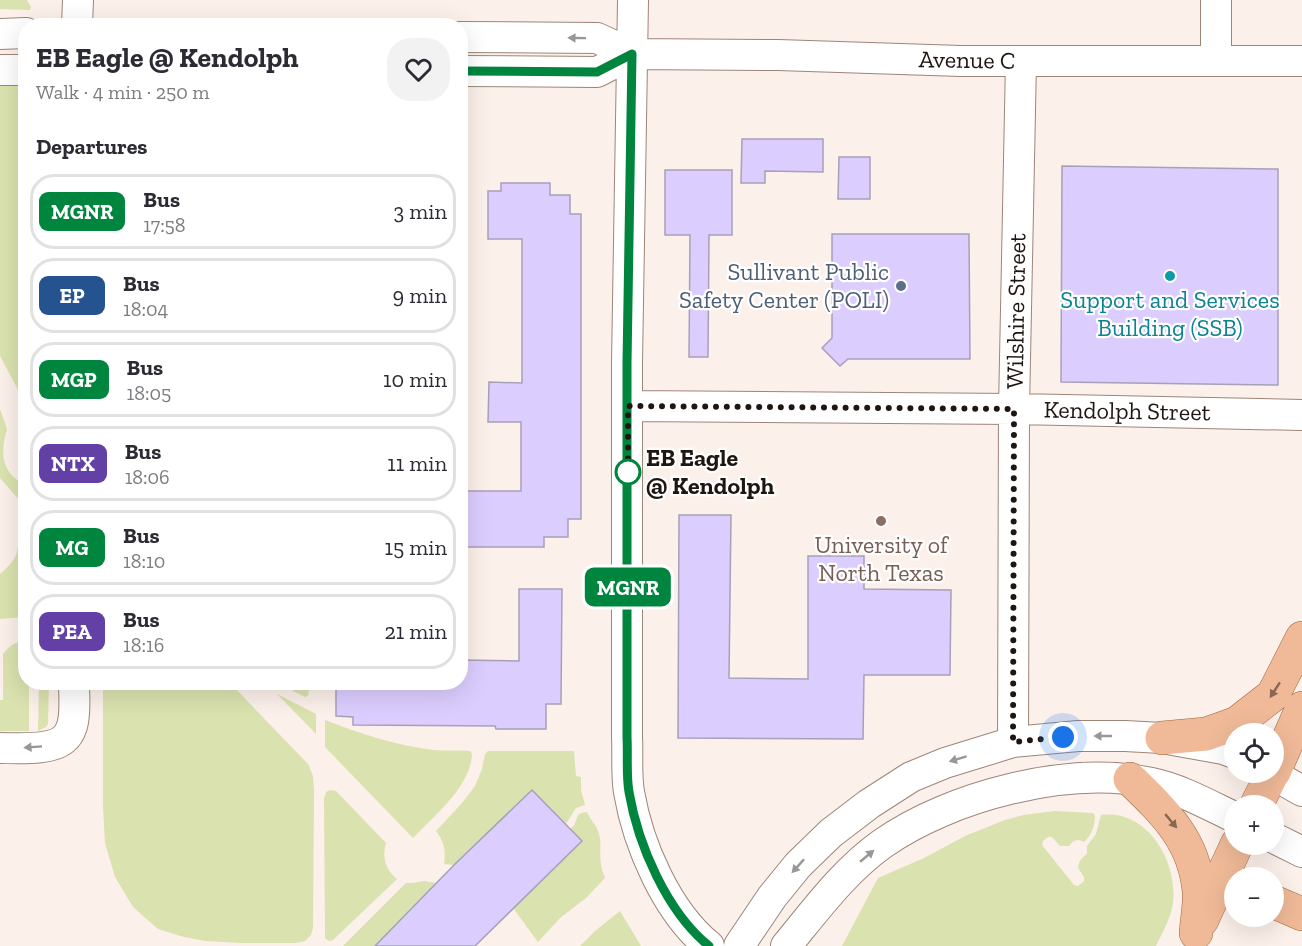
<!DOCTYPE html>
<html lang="en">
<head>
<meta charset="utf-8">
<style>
	:root { --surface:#fff; --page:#f2f2f3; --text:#2b2b33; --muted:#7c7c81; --line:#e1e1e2 }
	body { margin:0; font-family:"Zilla Slab",serif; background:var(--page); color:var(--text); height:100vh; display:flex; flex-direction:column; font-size:22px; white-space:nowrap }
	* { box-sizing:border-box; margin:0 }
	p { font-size:20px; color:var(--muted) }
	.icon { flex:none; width:33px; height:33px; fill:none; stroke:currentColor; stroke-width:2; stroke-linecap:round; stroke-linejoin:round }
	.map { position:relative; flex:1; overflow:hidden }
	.sheet { position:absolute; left:18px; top:18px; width:450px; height:672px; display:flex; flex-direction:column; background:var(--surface); border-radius:24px; box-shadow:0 6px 24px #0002 }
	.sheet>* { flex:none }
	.badge { padding:0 12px; border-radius:9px; font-size:21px; line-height:39px }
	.tools { position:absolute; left:1224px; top:723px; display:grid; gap:12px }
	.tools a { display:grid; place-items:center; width:60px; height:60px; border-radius:50%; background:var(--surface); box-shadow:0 6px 24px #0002; font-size:30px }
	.you { position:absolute; width:30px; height:30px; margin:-15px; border:4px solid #fff; border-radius:50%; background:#1a73e8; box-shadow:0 0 0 9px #1a73e833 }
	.map>.badge { position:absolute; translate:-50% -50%; box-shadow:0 0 0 3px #fff }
	h2 { padding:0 18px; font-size:22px; line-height:54px }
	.round { display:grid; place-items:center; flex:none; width:63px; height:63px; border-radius:24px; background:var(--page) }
	.summary { display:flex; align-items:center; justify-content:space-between; height:102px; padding:0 18px }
	h1 { font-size:28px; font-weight:700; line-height:45px }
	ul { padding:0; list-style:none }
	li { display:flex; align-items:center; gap:18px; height:75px; margin:0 12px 9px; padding:0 6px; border:3px solid var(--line); border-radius:24px }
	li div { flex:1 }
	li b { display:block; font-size:22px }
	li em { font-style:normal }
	li .badge { min-width:66px; font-weight:700; text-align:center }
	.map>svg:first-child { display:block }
</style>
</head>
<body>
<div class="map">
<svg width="1302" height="946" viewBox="0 0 1302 946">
	<rect width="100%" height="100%" fill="#fcf0ea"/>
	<path fill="#dae2af" d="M0,0H27L31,7L30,10L0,9Z
		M0,83H25V411L18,390L0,356Z
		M0,409L7,429C0,452 1,474 26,485L25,617L0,619V574C6,569 13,562 16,555C21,539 19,518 20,501L0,478Z
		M25,640L26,682L29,683V731H0V700H3V654C9,646 15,642 25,640Z
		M39,683H49L48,724L46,727L38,731Z
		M103,683H230L308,764L313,776L314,791L313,928L311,935L305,941L296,943H242L205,941L184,937L158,929L133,907L115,877L105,843L103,808Z
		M290,683H310L308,696L305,697L293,691Z
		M277,694L316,714V734Z
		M325,720C361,734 395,745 433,750C445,751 457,750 470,751L472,754C471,786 434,816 413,838L325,747Z
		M488,751H574L576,776L581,777V790L585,805L576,808L566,824L532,790L454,865L444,864C446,851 444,841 436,831L462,803L475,786L482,769L485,754Z
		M330,790L336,791L386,843C382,858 385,869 397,879L333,940L329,941L325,938V935L324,799L326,792Z
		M1055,811L1093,813L1095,815C1095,825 1092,835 1084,842C1078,838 1073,840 1069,846H1060L1052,837H1048L1043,841L1042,845L1074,885L1078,886L1084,881V877L1078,868C1080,857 1082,860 1087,853V846L1096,834L1101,815C1147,809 1178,861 1173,903C1171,918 1162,933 1156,946H842L878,878L924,858L965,836L1005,820L1023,815Z
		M587,812C590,820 597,825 599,834C602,844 599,854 601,864C601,869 604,874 605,878L586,898L560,918L538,942L513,908L581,841L570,829C572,827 574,826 575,823C579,815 575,814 587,812Z
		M424,881L437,883L375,946H343L406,883H413Z
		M620,911L641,946H580L595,931Z"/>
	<path fill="#dbcdfe" stroke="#a7a0b9" stroke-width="1.5" d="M742,139H823V172L765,171V183H741Z
		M839,157H870V199H838Z
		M1062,166L1278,169V385L1061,382Z
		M665,170H732V235H709L708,357H689L690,235H665Z
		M501,183H550V195H570V214H581V519H568V537H544V547H460V491H521V422H488L489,382L522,383V239H488V191H501Z
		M832,234H969L970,359H848L840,366L822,348L832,338Z
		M679,515H731L729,678L808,679V556H864V589L951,590L950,675H864L863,739L678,738Z
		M519,589H562L561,704H546V729H496L495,726L353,725V717L336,716V682H460V660L519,661Z
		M532,790L582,841L475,946H375L454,865Z"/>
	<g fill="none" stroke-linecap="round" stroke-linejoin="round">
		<defs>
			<path id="minor" d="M633,0L627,363V737C628,755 626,775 629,792C638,845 667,912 709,946
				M77,26L78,0
				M0,34L26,33
				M460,37L597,38L632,54L778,55L961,61H1302
				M1216,61V0
				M0,70H26
				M460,71L597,72L632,54
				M628,406L1014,409L1302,415
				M1013,742L1014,409L1021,61
				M0,748C17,748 53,751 65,738C68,736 71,729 72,726C76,713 74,696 74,682
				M1269,772L1302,791
				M1274,838L1302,852
				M739,946L772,897L798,865L831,833L869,804L911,777L945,763L1013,742L1078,736H1125L1162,738L1223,749L1234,753
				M786,946C815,911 844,871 882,844C950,796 1068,765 1151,783C1180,789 1207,804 1234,817"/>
			<path id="major" d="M1162,738L1206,734L1237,723L1273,695L1302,638
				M1274,772L1302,708
				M1130,779C1165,813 1194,840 1199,891C1200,904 1197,919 1196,933
				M1256,806L1273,772
				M1274,902L1302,914
				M1202,920L1237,844"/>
		</defs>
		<use href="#minor" stroke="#9d8578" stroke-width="32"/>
		<use href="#major" stroke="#a0633c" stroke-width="34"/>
		<use href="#minor" stroke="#fff" stroke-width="30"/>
		<use href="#major" stroke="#f0ba98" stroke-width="33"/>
	</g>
	<defs><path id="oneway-solid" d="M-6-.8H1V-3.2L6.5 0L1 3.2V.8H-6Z" transform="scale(1.5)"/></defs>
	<g fill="#9a9694">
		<use href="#oneway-solid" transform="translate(577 38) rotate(-179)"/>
		<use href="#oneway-solid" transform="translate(1103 736) rotate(180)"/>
		<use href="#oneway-solid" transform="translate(33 747) rotate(176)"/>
		<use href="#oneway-solid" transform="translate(958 759) rotate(163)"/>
		<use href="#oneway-solid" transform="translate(867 856) rotate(-40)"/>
		<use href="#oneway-solid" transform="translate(798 866) rotate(132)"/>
	</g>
	<g fill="#886854">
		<use href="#oneway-solid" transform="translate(1275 690) rotate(123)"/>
		<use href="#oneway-solid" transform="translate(1171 821) rotate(50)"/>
	</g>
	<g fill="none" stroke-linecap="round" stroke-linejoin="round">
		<defs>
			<path id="line" d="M460,71L597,72L632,54L627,363V737C628,755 626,775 629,792C638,845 667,912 709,946"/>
		</defs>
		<use href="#line" stroke="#fff" stroke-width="14"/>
		<use href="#line" stroke="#00853e" stroke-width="9"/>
		<path stroke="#1f1611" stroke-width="6" stroke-dasharray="0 10.8" d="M628,472V476V406L1014,409L1013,742L1063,737"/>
	</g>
	<circle fill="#0f9aa8" stroke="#fff" stroke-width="2" cx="1170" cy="276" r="6"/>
	<circle fill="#5c6f8a" stroke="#fff" stroke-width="2" cx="901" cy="286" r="6"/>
	<circle fill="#fff" stroke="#00853e" stroke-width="3" cx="628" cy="472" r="12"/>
	<circle fill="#8d6e63" stroke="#fff" stroke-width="2" cx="881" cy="521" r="6"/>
	<g text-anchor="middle" stroke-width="4.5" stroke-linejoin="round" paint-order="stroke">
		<g font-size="24" fill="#1f1611" stroke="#fff">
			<text transform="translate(967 60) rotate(1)" y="8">Avenue C</text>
			<text transform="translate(1016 311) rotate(-89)" y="8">Wilshire Street</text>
			<text transform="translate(1127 411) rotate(1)" y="8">Kendolph Street</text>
		</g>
		<g font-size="24" fill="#4e5e75" stroke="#fff" text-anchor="end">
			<text x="889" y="280">Sullivant Public<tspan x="889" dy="28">Safety Center (POLI)</tspan></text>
		</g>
		<g font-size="24" fill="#0d838f" stroke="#fff">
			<text x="1170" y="308">Support and Services<tspan x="1170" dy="28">Building (SSB)</tspan></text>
		</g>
		<g font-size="24" font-weight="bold" fill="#1f1611" stroke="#fff" text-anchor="start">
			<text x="646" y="466">EB Eagle<tspan x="646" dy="28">@ Kendolph</tspan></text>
		</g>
		<g font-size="24" fill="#785e54" stroke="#fff">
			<text x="881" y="553">University of<tspan x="881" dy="28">North Texas</tspan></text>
		</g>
	</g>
</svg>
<div class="tools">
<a><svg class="icon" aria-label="locate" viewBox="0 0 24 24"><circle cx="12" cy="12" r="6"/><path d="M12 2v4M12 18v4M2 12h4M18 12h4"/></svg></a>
<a>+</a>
<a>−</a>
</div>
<div class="you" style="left:1063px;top:737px"></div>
<b class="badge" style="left:628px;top:587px;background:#00853e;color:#fff">MGNR</b>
<section class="sheet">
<div class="summary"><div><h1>EB Eagle @ Kendolph</h1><p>Walk · 4 min · 250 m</p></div><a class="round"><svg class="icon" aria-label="heart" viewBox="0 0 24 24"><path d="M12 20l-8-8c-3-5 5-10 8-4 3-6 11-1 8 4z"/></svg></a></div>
<h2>Departures</h2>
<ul>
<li><span class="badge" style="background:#00853e;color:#fff">MGNR</span><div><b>Bus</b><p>17:58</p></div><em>3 min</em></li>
<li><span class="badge" style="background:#24538f;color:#fff">EP</span><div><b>Bus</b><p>18:04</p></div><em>9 min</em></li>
<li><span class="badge" style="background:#00853e;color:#fff">MGP</span><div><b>Bus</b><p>18:05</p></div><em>10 min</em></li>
<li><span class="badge" style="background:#6240a6;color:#fff">NTX</span><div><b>Bus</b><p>18:06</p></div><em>11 min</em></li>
<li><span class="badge" style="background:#00853e;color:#fff">MG</span><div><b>Bus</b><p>18:10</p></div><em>15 min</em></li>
<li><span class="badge" style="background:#6240a6;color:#fff">PEA</span><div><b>Bus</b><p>18:16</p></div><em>21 min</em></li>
</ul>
</section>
</div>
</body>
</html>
